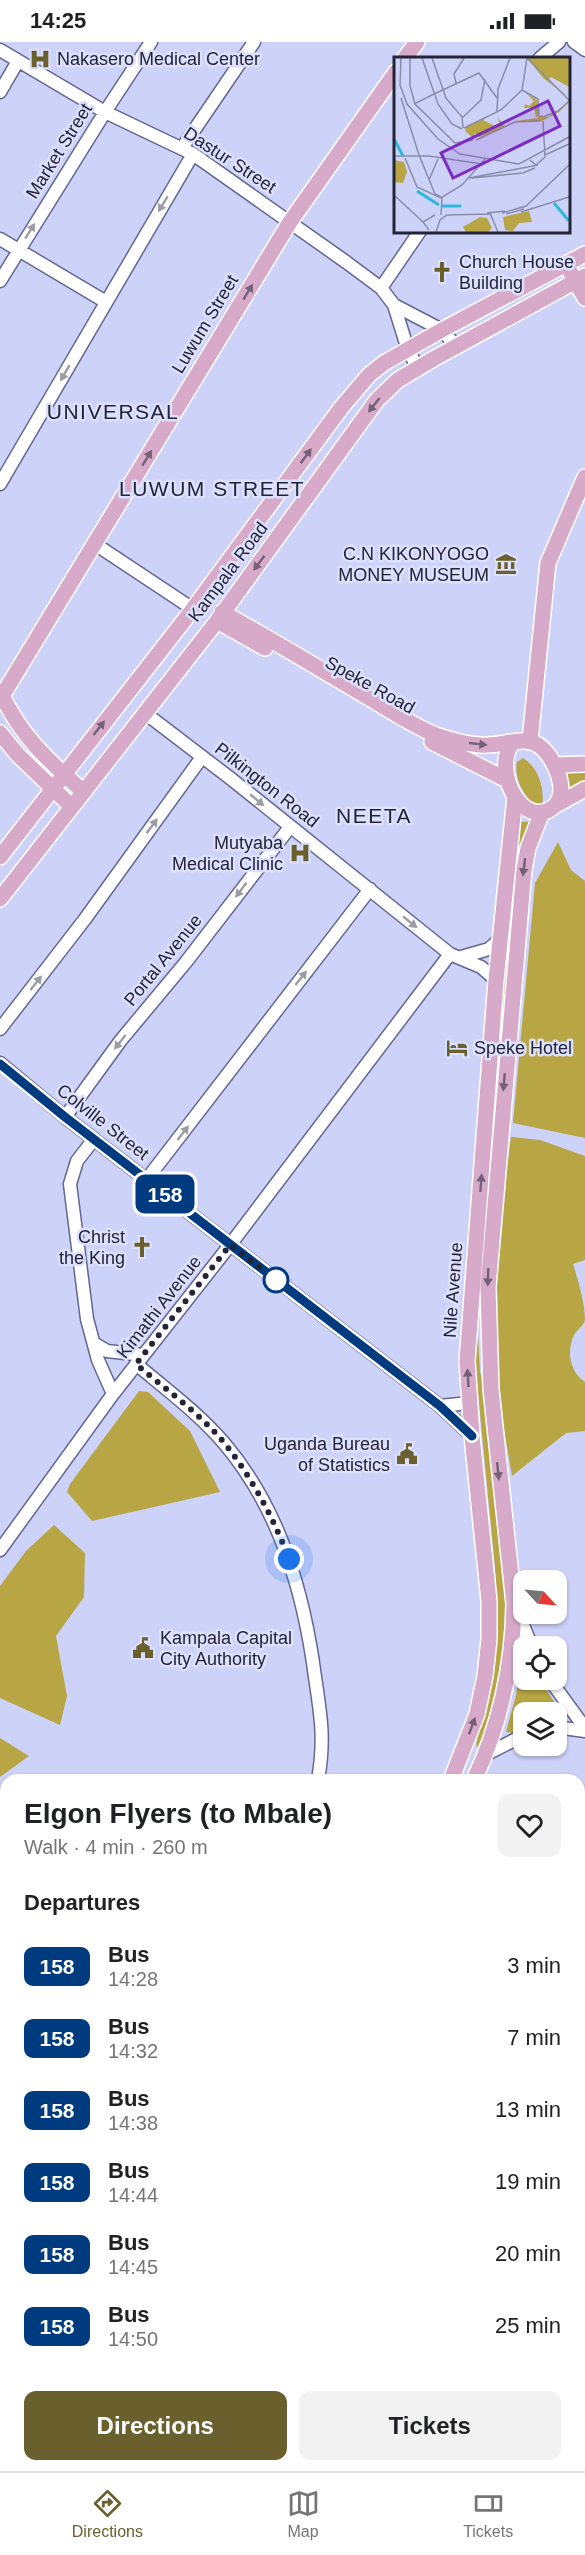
<!DOCTYPE html>
<html lang="en">
<head>
<meta charset="utf-8">
<style>
	:root { --surface:#fff; --page:#f2f2f2; --text:#202124; --muted:#757577; --line:#e0e0e0; --accent:#69602d }
	body { margin:0; font-family:Arial,sans-serif; background:var(--page); color:var(--text); height:100vh; display:flex; flex-direction:column; font-size:22px; white-space:nowrap }
	* { box-sizing:border-box; margin:0 }
	p { font-size:20px; color:var(--muted) }
	.icon { flex:none; width:33px; height:33px; fill:none; stroke:currentColor; stroke-width:2; stroke-linecap:round; stroke-linejoin:round }
	.map { position:relative; flex:1; overflow:hidden }
	.panel { position:absolute; left:0px; top:1732px; width:585px; height:698px; display:flex; flex-direction:column; background:var(--surface); border-radius:18px 18px 0 0; box-shadow:0 2px 4px #0004 }
	.panel>* { flex:none }
	.badge { padding:0 12px; border-radius:9px; font-size:21px; line-height:39px }
	.needle { width:39px; rotate:116deg }
	.fabs { position:absolute; left:513px; top:1528px; display:grid; gap:12px }
	.fabs a { display:grid; place-items:center; width:54px; height:54px; border-radius:12px; background:var(--surface); box-shadow:0 2px 4px #0004; font-size:30px }
	.you { position:absolute; width:30px; height:30px; margin:-15px; border:4px solid #fff; border-radius:50%; background:#1a73e8; box-shadow:0 0 0 9px #1a73e833 }
	.map>.badge { position:absolute; translate:-50% -50%; box-shadow:0 0 0 3px #fff }
	h2 { padding:0 24px; font-size:22px; line-height:54px }
	.round { display:grid; place-items:center; flex:none; width:63px; height:63px; border-radius:12px; background:var(--page) }
	.summary { display:flex; align-items:center; justify-content:space-between; height:102px; padding:0 24px }
	h1 { font-size:28px; font-weight:600; line-height:45px }
	.primary-button { display:flex; gap:12px; margin-top:auto; padding:12px 24px }
	.primary-button a { flex:1; height:69px; border-radius:12px; background:var(--accent); color:#fff; font-size:24px; font-weight:600; line-height:69px; text-align:center }
	.primary-button a+a { background:var(--page); color:var(--text) }
	ul { padding:0; list-style:none }
	li { display:flex; align-items:center; gap:18px; height:72px; padding:0 24px }
	li div { flex:1 }
	li b { display:block; font-size:22px }
	li em { font-style:normal }
	li .badge { min-width:66px; font-weight:700; text-align:center }
	.status { display:flex; justify-content:space-between; align-items:center; height:42px; padding:0 30px; background:var(--surface); direction:ltr }
	.status svg { height:16px; fill:currentColor }
	.menu { display:flex; justify-content:space-around; align-items:center; height:84px; border-top:2px solid var(--line); background:var(--surface); font-size:16px; color:var(--muted) }
	.menu a { display:grid; justify-items:center; gap:3px }
	.menu .on { color:var(--accent) }
	.map>svg:first-child { display:block }
</style>
</head>
<body>
<div class="status"><b>14:25</b><svg viewBox="0 0 49 12"><path d="M0 12V9h3v3zM5 12V6h3v6zM10 12V3h3v9zM15 12V0h3v12zM26 1h20v11H26zM47 4h2v5h-2z"/></svg></div>
<div class="map">
<svg width="585" height="2429" viewBox="0 0 585 2429">
	<rect width="100%" height="100%" fill="#cdd2f9"/>
	<path fill="#b7a643" d="M523,716C538,725 545,746 542,763L533,762C522,751 514,735 517,720Z
		M566,731H585V745L565,752L568,740Z
		M513,773L523,780L535,779L515,850L480,1216L478,1293L480,1329L487,1367L506,1564L504,1601L498,1646L480,1706H478L476,1702L492,1644L498,1579L495,1526L473,1299Z
		M558,800L571,828L585,839V1096L513,1081L535,841Z
		M511,1095L540,1098L585,1114V1218L573,1222C578,1238 585,1261 585,1278C584,1283 577,1288 574,1293C566,1310 570,1330 585,1340V1389L566,1391L512,1434L492,1317L493,1224Z
		M139,1349L148,1350L190,1389L220,1450L92,1479L67,1450L70,1442Z
		M54,1483L85,1511L84,1555L56,1594L67,1654L60,1683L0,1656V1544L26,1509Z
		M523,1605L524,1638H540L563,1673L557,1676L556,1671H524L523,1686L514,1691L506,1690L516,1653Z
		M0,1696L29,1714L0,1735Z
		M585,2100V2163L579,2160V2119Z
		M579,2171L585,2173V2199L579,2197Z"/>
	<g fill="none" stroke-linecap="round" stroke-linejoin="round">
		<defs>
			<path id="minor" d="M574,0L585,8
				M0,8L105,70L193,112L346,220L381,246L394,263L408,308L418,326
				M540,16L559,0
				M0,50L18,19
				M182,106L254,0
				M0,197L106,260
				M0,239L105,70L151,0
				M381,246L420,189
				M394,263L442,288L456,304
				M0,442L193,112
				M95,502L193,567
				M145,671L230,736L450,912L481,925L496,938
				M461,915L489,907L500,897
				M0,987L85,877L202,715
				M0,1021L65,1075L440,1364L472,1394
				M65,1075L121,998L186,920L290,785
				M94,1097L77,1119L70,1142L87,1277L98,1318L113,1352
				M147,1137L370,847
				M95,1302L107,1309L143,1313
				M136,1322C166,1347 198,1371 224,1401C280,1467 304,1551 315,1635C321,1675 325,1698 318,1738
				M440,1364L469,1361
				M0,1508L113,1352L230,1203L450,912
				M516,1566L532,1605
				M550,1638L585,1686
				M556,1685L585,1689
				M487,1712L524,1693
				M0,2047L6,2049
				M579,2234L585,2236
				M579,2392L585,2390"/>
			<path id="major" d="M405,16L417,0
				M571,231L585,256
				M222,570C270,597 317,625 364,653C387,666 411,683 436,693C450,698 465,702 480,703C499,705 523,693 538,703C554,713 572,752 552,766C523,787 492,730 512,701
				M217,579L265,606
				M0,649C20,693 47,718 84,750
				M2,654L290,180L396,30
				M0,691L17,712L71,764
				M530,699L548,521L585,435
				M432,700L507,738
				M556,723L585,722
				M556,763L585,747
				M0,815L193,567L341,366L369,333L384,321L442,288L585,212
				M0,857L217,579L377,358L398,338L435,316L585,234
				M451,1738L477,1672L485,1634L489,1597V1559L472,1394L467,1319L496,938L515,755
				M474,1738C500,1683 513,1624 514,1562L491,1347L488,1245L524,828L528,806L542,770
				M266,2424V2429
				M290,2424V2429"/>
		</defs>
		<use href="#minor" stroke="#636792" stroke-width="15"/>
		<use href="#major" stroke="#fff" stroke-width="18"/>
		<use href="#minor" stroke="#fff" stroke-width="12"/>
		<use href="#major" stroke="#d7aac9" stroke-width="15"/>
	</g>
	<defs><path id="oneway-solid" d="M-6-.8H1V-3.2L6.5 0L1 3.2V.8H-6Z" transform="scale(1.5)"/></defs>
	<g fill="#9c9da5">
		<use href="#oneway-solid" transform="translate(163 162) rotate(121)"/>
		<use href="#oneway-solid" transform="translate(30 189) rotate(-58)"/>
		<use href="#oneway-solid" transform="translate(65 331) rotate(120)"/>
		<use href="#oneway-solid" transform="translate(257 758) rotate(40)"/>
		<use href="#oneway-solid" transform="translate(152 784) rotate(-54)"/>
		<use href="#oneway-solid" transform="translate(241 848) rotate(127)"/>
		<use href="#oneway-solid" transform="translate(410 880) rotate(39)"/>
		<use href="#oneway-solid" transform="translate(301 936) rotate(-52)"/>
		<use href="#oneway-solid" transform="translate(36 941) rotate(-52)"/>
		<use href="#oneway-solid" transform="translate(120 1000) rotate(128)"/>
		<use href="#oneway-solid" transform="translate(183 1091) rotate(-52)"/>
	</g>
	<g fill="#746179">
		<use href="#oneway-solid" transform="translate(248 250) rotate(-59)"/>
		<use href="#oneway-solid" transform="translate(374 363) rotate(128)"/>
		<use href="#oneway-solid" transform="translate(306 414) rotate(-54)"/>
		<use href="#oneway-solid" transform="translate(147 416) rotate(-59)"/>
		<use href="#oneway-solid" transform="translate(259 521) rotate(127)"/>
		<use href="#oneway-solid" transform="translate(99 686) rotate(-52)"/>
		<use href="#oneway-solid" transform="translate(478 702) rotate(6)"/>
		<use href="#oneway-solid" transform="translate(524 825) rotate(97)"/>
		<use href="#oneway-solid" transform="translate(504 1040) rotate(95)"/>
		<use href="#oneway-solid" transform="translate(481 1141) rotate(-86)"/>
		<use href="#oneway-solid" transform="translate(488 1235) rotate(92)"/>
		<use href="#oneway-solid" transform="translate(468 1336) rotate(-93)"/>
		<use href="#oneway-solid" transform="translate(498 1429) rotate(84)"/>
		<use href="#oneway-solid" transform="translate(472 1684) rotate(-70)"/>
	</g>
	<g fill="none" stroke-linecap="round" stroke-linejoin="round">
		<defs>
			<path id="line" d="M0,1022L65,1075L440,1364L472,1394"/>
		</defs>
		<use href="#line" stroke="#fff" stroke-width="14"/>
		<use href="#line" stroke="#003b80" stroke-width="9"/>
		<path stroke="#232537" stroke-width="6" stroke-dasharray="0 10.8" d="M276,1238L230,1203L136,1322C166,1348 201,1372 226,1403C252,1436 274,1477 289,1517"/>
	</g>
	<defs>
		<symbol id="hospital-bare" viewBox="-9 -9 18 18"><path d="M-5-5h3v3.5h4V-5h3V5h-3V1.5h-4V5h-3Z" fill="#69602d" stroke="#dce0fd" stroke-width="2.5" paint-order="stroke"/></symbol>
		<symbol id="church-bare" viewBox="-9 -9 18 18"><path d="M-1.2-6h2.4v3.5h3.3v2.4h-3.3V6h-2.4V-.1h-3.3v-2.4h3.3Z" fill="#69602d" stroke="#dce0fd" stroke-width="2.5" paint-order="stroke"/></symbol>
		<symbol id="museum-bare" viewBox="-9 -9 18 18"><path d="M0-6L6-3V-2H-6V-3ZM-5-1h2V3h-2ZM-1-1h2V3h-2ZM3-1h2V3H3ZM-6 4H6V6H-6Z" fill="#69602d" stroke="#dce0fd" stroke-width="2.5" paint-order="stroke"/></symbol>
		<symbol id="hotel-bare" viewBox="-9 -9 18 18"><path d="M-6-4.5h1.5V1H6V5H4.5V3h-9V5H-6ZM-4 0a1.8 1.8 0 1 1 3.6 0ZM.5 0V-2.5h3Q6-2.5 6 0Z" fill="#69602d" stroke="#dce0fd" stroke-width="2.5" paint-order="stroke"/></symbol>
		<symbol id="civic-bare" viewBox="-9 -9 18 18"><path d="M-.6-6.5H3V-4.5H.6V-3L4-1V1h2V6H-6V1h2V-1L-.6-3ZM-1.2 2.5V6h2.4V2.5Z" fill="#69602d" stroke="#dce0fd" stroke-width="2.5" paint-order="stroke"/></symbol>
	</defs>
	<g fill-rule="evenodd">
		<use href="#hospital-bare" x="25" y="2" width="30" height="30"/>
		<use href="#church-bare" x="427" y="215" width="30" height="30"/>
		<use href="#museum-bare" x="491" y="507" width="30" height="30"/>
		<use href="#hospital-bare" x="285" y="796" width="30" height="30"/>
		<use href="#hotel-bare" x="442" y="991" width="30" height="30"/>
		<use href="#church-bare" x="127" y="1190" width="30" height="30"/>
		<use href="#civic-bare" x="392" y="1397" width="30" height="30"/>
		<use href="#civic-bare" x="128" y="1591" width="30" height="30"/>
	</g>
	<circle fill="#fff" stroke="#003b80" stroke-width="3" cx="276" cy="1238" r="12"/>
	<g text-anchor="middle" stroke-width="5" stroke-linejoin="round" paint-order="stroke">
		<g font-size="18" fill="#232537" stroke="#dce0fd" text-anchor="start">
			<text x="57" y="23">Nakasero Medical Center</text>
			<text x="459" y="226">Church House<tspan x="459" dy="21">Building</tspan></text>
			<text x="489" y="518" text-anchor="end">C.N KIKONYOGO<tspan x="489" dy="21">MONEY MUSEUM</tspan></text>
			<text x="283" y="807" text-anchor="end">Mutyaba<tspan x="283" dy="21">Medical Clinic</tspan></text>
			<text x="474" y="1012">Speke Hotel</text>
			<text x="125" y="1201" text-anchor="end">Christ<tspan x="125" dy="21">the King</tspan></text>
			<text x="390" y="1408" text-anchor="end">Uganda Bureau<tspan x="390" dy="21">of Statistics</tspan></text>
			<text x="160" y="1602">Kampala Capital<tspan x="160" dy="21">City Authority</tspan></text>
		</g>
		<g font-size="18" fill="#232537" stroke="#dce0fd">
			<text transform="translate(59 109) rotate(-58)" y="6">Market Street</text>
			<text transform="translate(230 118) rotate(33)" y="6">Dastur Street</text>
			<text transform="translate(205 282) rotate(-59)" y="6">Luwum Street</text>
			<text transform="translate(228 530) rotate(-53)" y="6">Kampala Road</text>
			<text transform="translate(370 643) rotate(29)" y="6">Speke Road</text>
			<text transform="translate(267 743) rotate(38)" y="6">Pilkington Road</text>
			<text transform="translate(163 918) rotate(-51)" y="6">Portal Avenue</text>
			<text transform="translate(103 1080) rotate(38)" y="6">Colville Street</text>
			<text transform="translate(453 1248) rotate(-86)" y="6">Nile Avenue</text>
			<text transform="translate(159 1265) rotate(-52)" y="6">Kimathi Avenue</text>
		</g>
		<g font-size="21" letter-spacing="1.5" fill="#232537" stroke="#dce0fd">
			<text x="113" y="377">UNIVERSAL</text>
			<text x="212" y="454">LUWUM STREET</text>
			<text x="374" y="781">NEETA</text>
		</g>
	</g>
	<g transform="translate(394 15)">
		<rect width="176" height="176" fill="#cdd2f9"/>
		<path d="M133,1H175V30L157,20L154,23L175,41L149,21ZM131,35L143,43L145,57L141,63L147,58L154,60L175,45L165,55L148,64H121L103,74L82,82L97,76L85,80L81,76L79,81L71,74L72,70L95,59L89,63L101,69L106,67L103,60L111,69L121,64L142,61L140,51H130L131,47L135,49L140,44ZM0,103L10,105L13,115L9,126L0,125ZM135,154L138,165L125,166L119,174L111,173L109,160ZM86,160L93,161L98,171L94,175H72L69,170Z" fill="#b7a643"/>
		<path fill="none" stroke="#2db8db" stroke-width="3" d="M0,82L9,99M23,134L45,148M160,146L175,164M48,149H67"/>
		<path fill="none" stroke="#898dab" stroke-width="1.5" d="M7,1L6,28L13,47L44,82L66,97L125,107L175,80M16,1V29L21,47L61,86L79,83M28,1L44,47L58,67L68,72M38,1L52,41L68,60L69,71M133,1L175,43M62,26L60,17L70,1M128,33L133,1M40,37L85,16L103,41M7,41L25,98L41,137L47,140M20,47L40,37M103,55L104,32L116,1M149,60L164,54L175,44M68,61L87,43L91,22M70,71L107,53L128,33L144,42L145,60M82,83L121,65L146,64M151,98L175,87M0,99H35L88,107M11,101L23,130L47,141L68,128L91,102M136,103L142,108L151,100L149,64M75,121L144,108M78,121L129,116L141,111M35,123L44,102M0,138L29,165M127,155L175,140M93,156L111,154M96,156L104,175M108,156L132,149L175,108M112,157L130,152M47,158L48,140M35,173L29,165L41,158M42,175L46,163L53,158L96,157"/>
		<path fill="#7b2cbf" fill-opacity="0.15" stroke="#7b2cbf" stroke-width="3" d="M154,44L166,69L59,121L47,96Z"/>
		<rect width="176" height="176" fill="none" stroke="#232537" stroke-width="3"/>
	</g>
</svg>
<div class="fabs">
<a><svg class="needle" viewBox="-14 -14 28 28"><path d="M0-13l5 13h-10z" fill="#e53935"/><path d="M0 13l5-13h-10z" fill="#757577"/></svg></a>
<a><svg class="icon" aria-label="locate" viewBox="0 0 24 24"><circle cx="12" cy="12" r="6"/><path d="M12 2v4M12 18v4M2 12h4M18 12h4"/></svg></a>
<a><svg class="icon" aria-label="layers" viewBox="0 0 24 24"><path d="M12 4l9 5-9 5-9-5zM3 14l9 5 9-5"/></svg></a>
</div>
<div class="you" style="left:289px;top:1517px"></div>
<b class="badge" style="left:165px;top:1152px;background:#003b80;color:#fff">158</b>
<section class="panel">
<div class="summary"><div><h1>Elgon Flyers (to Mbale)</h1><p>Walk · 4 min · 260 m</p></div><a class="round"><svg class="icon" aria-label="heart" viewBox="0 0 24 24"><path d="M12 20l-8-8c-3-5 5-10 8-4 3-6 11-1 8 4z"/></svg></a></div>
<h2>Departures</h2>
<ul>
<li><span class="badge" style="background:#003b80;color:#fff">158</span><div><b>Bus</b><p>14:28</p></div><em>3 min</em></li>
<li><span class="badge" style="background:#003b80;color:#fff">158</span><div><b>Bus</b><p>14:32</p></div><em>7 min</em></li>
<li><span class="badge" style="background:#003b80;color:#fff">158</span><div><b>Bus</b><p>14:38</p></div><em>13 min</em></li>
<li><span class="badge" style="background:#003b80;color:#fff">158</span><div><b>Bus</b><p>14:44</p></div><em>19 min</em></li>
<li><span class="badge" style="background:#003b80;color:#fff">158</span><div><b>Bus</b><p>14:45</p></div><em>20 min</em></li>
<li><span class="badge" style="background:#003b80;color:#fff">158</span><div><b>Bus</b><p>14:50</p></div><em>25 min</em></li>
</ul>
<div class="primary-button"><a>Directions</a><a>Tickets</a></div>
</section>
</div>
<nav class="menu">
<a class="on"><svg class="icon" aria-label="directions" viewBox="0 0 24 24"><path d="M12 3l9 9-9 9-9-9zM9 14v-3h6M13 9l2 2-2 2"/></svg>Directions</a>
<a><svg class="icon" aria-label="map" viewBox="0 0 24 24"><path d="M3 6l6-2 6 2 6-2v14l-6 2-6-2-6 2zM9 4v14M15 6v14"/></svg>Map</a>
<a><svg class="icon" aria-label="tickets" viewBox="0 0 24 24"><path d="M3 7h18v10H3zM15 7v10"/></svg>Tickets</a>
</nav>
</body>
</html>
